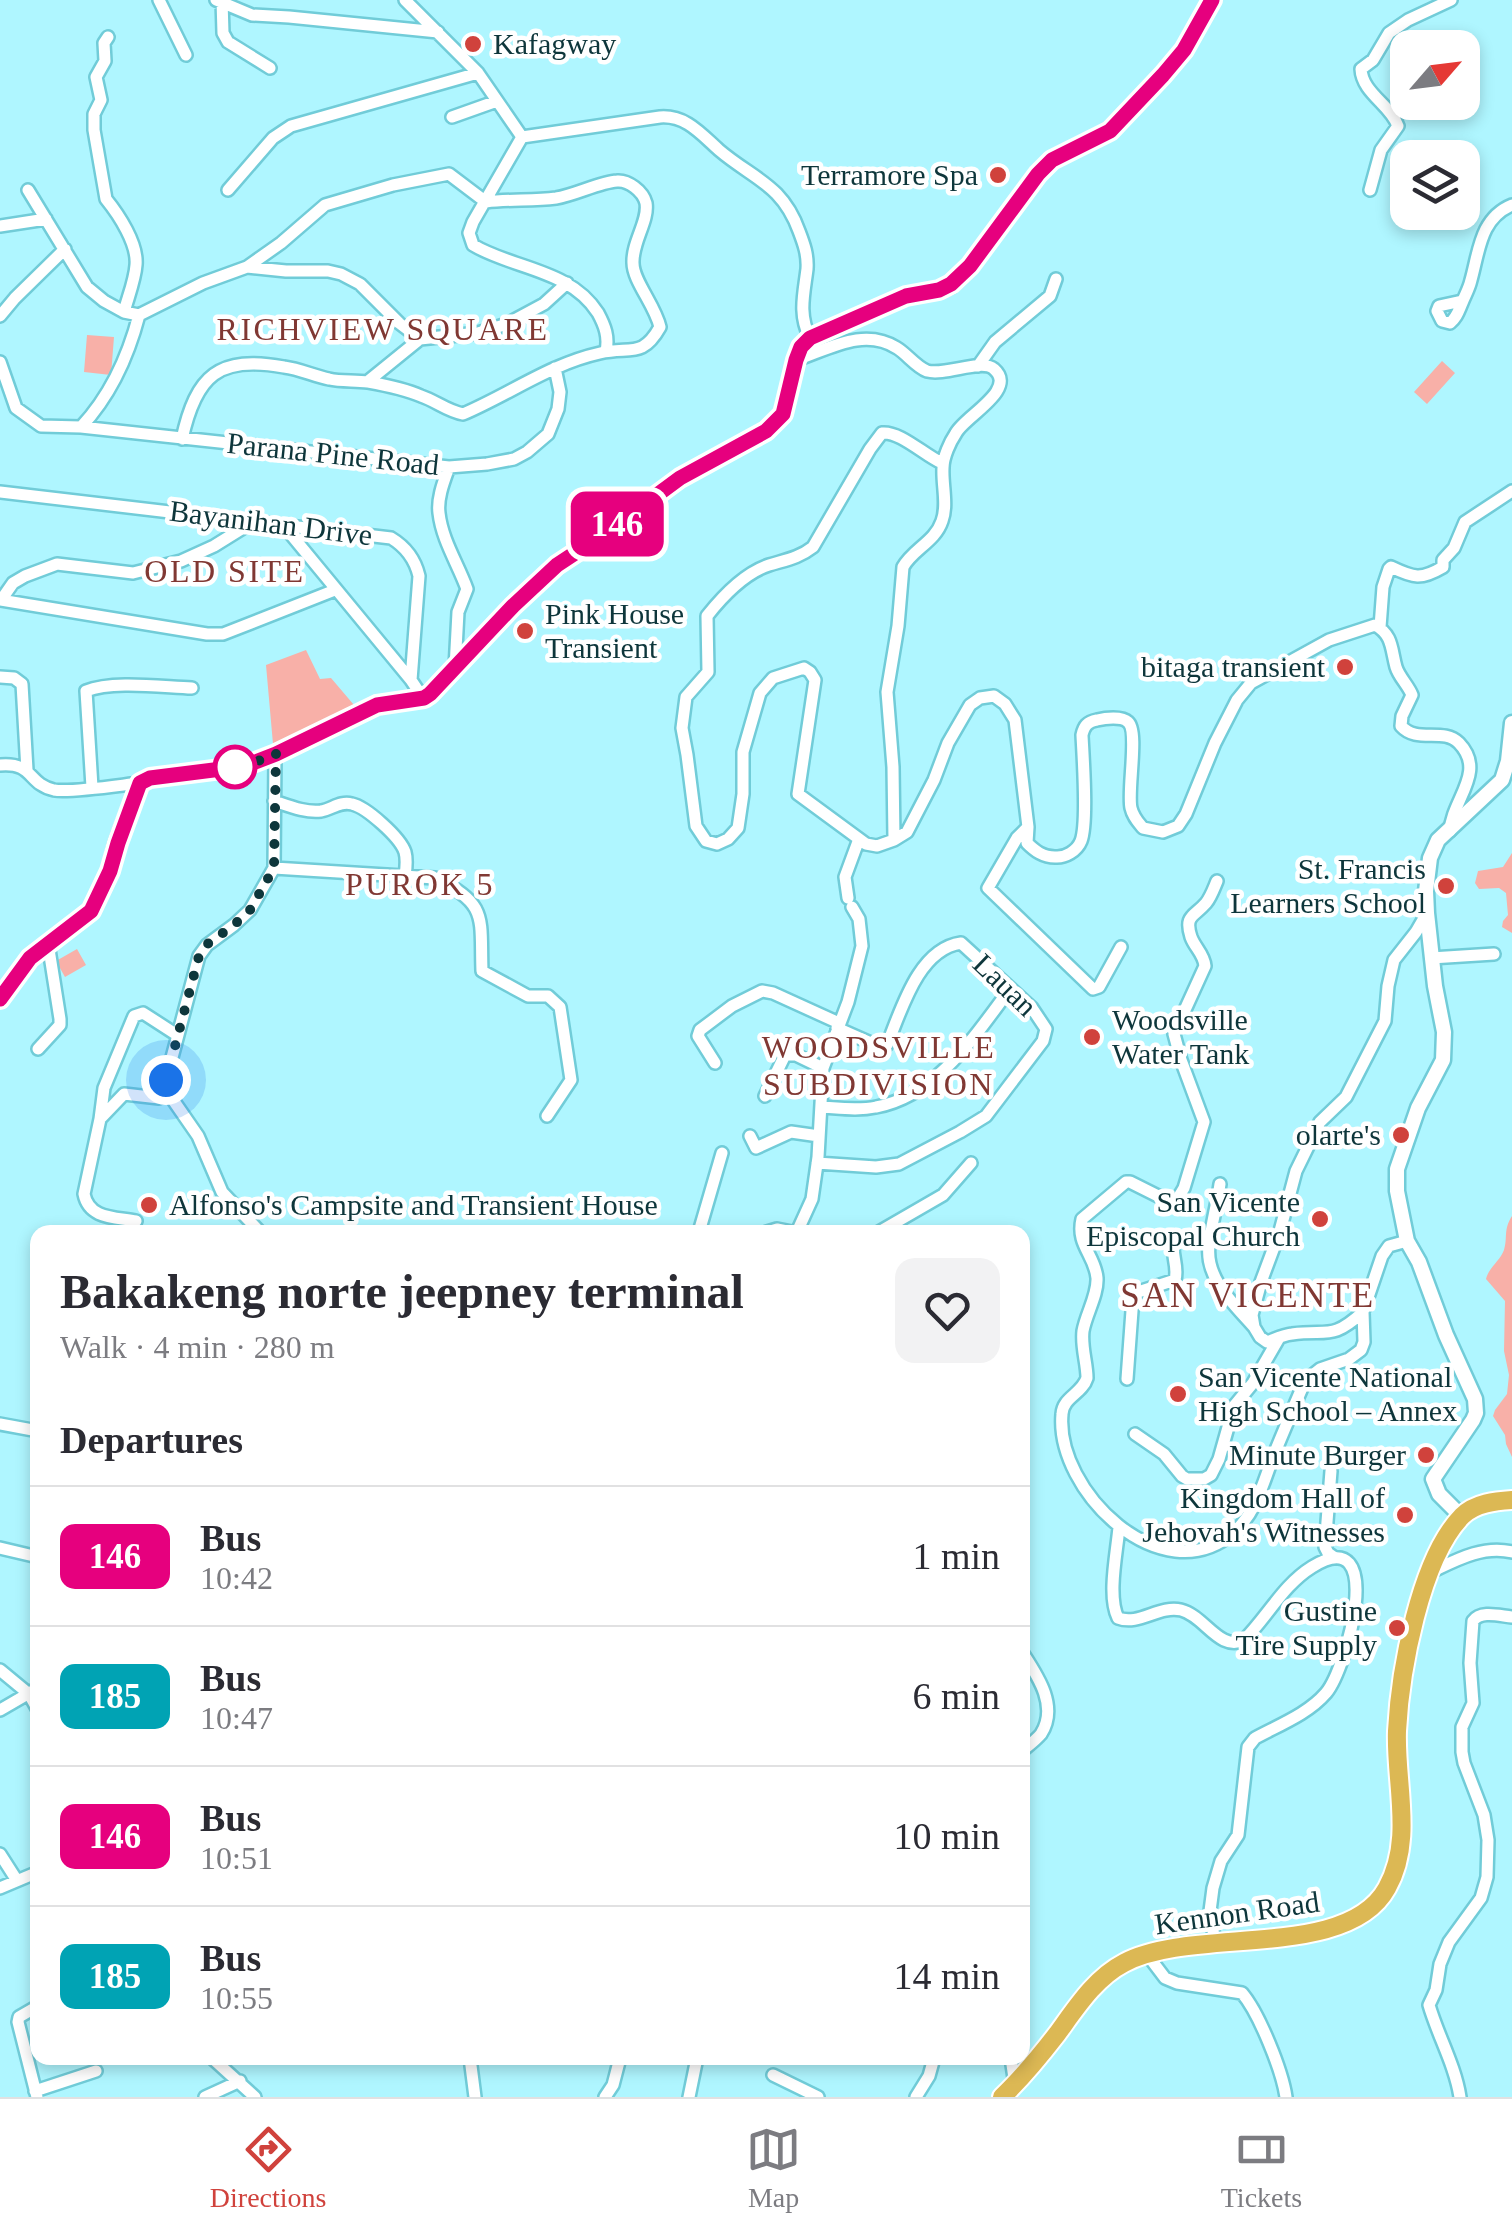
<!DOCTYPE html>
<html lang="en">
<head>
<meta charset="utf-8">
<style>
	:root { --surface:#fff; --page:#f2f2f3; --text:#2b2b33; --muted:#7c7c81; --line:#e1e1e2; --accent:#d0423c }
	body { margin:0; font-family:Georgia,serif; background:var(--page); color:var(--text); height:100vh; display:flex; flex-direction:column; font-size:38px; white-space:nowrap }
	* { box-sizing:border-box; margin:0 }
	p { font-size:32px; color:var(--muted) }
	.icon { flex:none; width:55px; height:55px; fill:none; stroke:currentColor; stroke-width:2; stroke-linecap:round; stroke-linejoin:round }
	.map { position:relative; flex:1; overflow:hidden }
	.sheet { position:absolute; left:30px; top:1225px; width:1000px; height:840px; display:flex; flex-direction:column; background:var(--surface); border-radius:20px; box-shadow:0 5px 15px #0003 }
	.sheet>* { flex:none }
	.badge { padding:0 20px; border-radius:15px; font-size:35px; line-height:65px }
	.needle { width:65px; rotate:62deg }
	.tools { position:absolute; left:1390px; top:30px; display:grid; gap:20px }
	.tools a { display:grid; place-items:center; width:90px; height:90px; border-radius:20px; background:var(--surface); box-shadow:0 5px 15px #0003; font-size:50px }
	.you { position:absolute; width:50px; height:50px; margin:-25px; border:8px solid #fff; border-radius:50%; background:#1a73e8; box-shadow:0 0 0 15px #1a73e833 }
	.map>.badge { position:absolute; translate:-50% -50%; box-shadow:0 0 0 5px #fff }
	h2 { padding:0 30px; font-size:38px; line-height:90px }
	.round { display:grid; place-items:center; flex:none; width:105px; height:105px; border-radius:20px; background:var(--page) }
	.headline { display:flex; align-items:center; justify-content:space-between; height:170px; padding:0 30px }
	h1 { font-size:48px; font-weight:800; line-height:75px }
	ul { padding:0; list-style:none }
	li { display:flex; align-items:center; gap:30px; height:140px; padding:0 30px; border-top:2px solid var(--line) }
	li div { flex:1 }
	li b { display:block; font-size:38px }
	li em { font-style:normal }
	li .badge { min-width:110px; font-weight:700; text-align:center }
	.tab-bar { display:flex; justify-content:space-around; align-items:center; height:140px; border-top:2px solid var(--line); background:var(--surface); font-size:28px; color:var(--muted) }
	.tab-bar a { display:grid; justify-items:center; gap:5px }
	.tab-bar .active { color:var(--accent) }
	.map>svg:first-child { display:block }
</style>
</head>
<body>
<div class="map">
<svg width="1512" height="2097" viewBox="0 0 1512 2097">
	<rect width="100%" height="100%" fill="#aff6ff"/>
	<path fill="#f8b0a8" d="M87,335L114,337L111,375L84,372Z
		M1442,361L1455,373L1427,404L1414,392Z
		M306,650L320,679L331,678L354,705L273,744L266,665Z
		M1512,853V933L1502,927L1503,921L1508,915L1506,893L1499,888L1479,889L1475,883L1478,871L1503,867Z
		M77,949L86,965L65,977L56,961Z
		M1512,1216V1457L1506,1444L1505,1435L1493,1416L1495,1410L1507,1394L1509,1375L1504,1351L1505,1301L1486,1279C1489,1267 1500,1261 1504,1250C1508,1237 1503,1230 1512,1216Z"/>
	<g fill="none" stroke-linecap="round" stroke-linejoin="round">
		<defs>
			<path id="minor" d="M159,0L186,55
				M216,0L252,15L289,17L438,32
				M222,0L223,33L228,42L270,68
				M405,0L478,73L522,137
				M108,37L104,43L105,61L96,77L101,100L94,114V130L106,199C119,215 138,244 136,265C135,280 128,297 124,312
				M452,117L497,101
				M522,137L660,117C686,115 701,134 719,150C753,179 782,184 799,231C804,244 808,255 807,269C804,294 798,314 810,338
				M522,137L473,222L469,233L473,245C513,269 570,269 598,313C605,326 609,337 606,351
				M28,190L87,287L104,301L124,312L139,315L203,283L247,267L286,271H328L341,274L360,284L399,323L420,339
				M228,190L273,138L291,126L478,73
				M1370,190L1381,150L1398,126C1391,105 1362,93 1361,69L1373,60L1389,33L1408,20L1451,0
				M0,226L46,219
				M1462,301L1439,306L1437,311L1442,321L1450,323C1457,317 1458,312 1462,303C1465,295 1469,289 1471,280C1479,252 1480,218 1512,205
				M0,316L15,298L65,249
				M796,360C829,349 864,327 897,348C907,354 916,367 927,371C946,376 982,358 994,369C1018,390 965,416 956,433C950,442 943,457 943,468C942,485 948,505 942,521C935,542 913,549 903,567L898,626L887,692L893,767L894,840
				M0,362L16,408L41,426L81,427L449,467L487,464L514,459L527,452L548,434L558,409L560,392L555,368
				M978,366L995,342L1050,296L1056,279
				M367,382L420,339L478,333L507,324L544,304L567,283
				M81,427C111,395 128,357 139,315
				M182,439C196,375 219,355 284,367C300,369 314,376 329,379C342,382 355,380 368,382C385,385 405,389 421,396C436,401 447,411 463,414C510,394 550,364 600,353C630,346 642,359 660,327C655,305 633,281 633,263C632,242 649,221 646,203C643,191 628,180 617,181C600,182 575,195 556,198C533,201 510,199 486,202L449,174L393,185L325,205L281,243L247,267
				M942,463C924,455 900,431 882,433L870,449L813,547C799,558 785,560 769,565C745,573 722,597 707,616L708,672L686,697L682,728L687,755L696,826L706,841L717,844L728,839L738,828L743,794V752L760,693L773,678L804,668L810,672L815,680L798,794L866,844L877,846L894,840L907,832L934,780L948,743L970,705L980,698L994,696L1005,704L1015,720L1028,827L1027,843C1035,851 1043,857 1055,857C1065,858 1077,851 1081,841C1088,823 1083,757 1082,735C1084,726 1087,722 1097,720C1105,718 1122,716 1128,722C1139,731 1127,791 1131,808C1133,817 1138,822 1143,828L1163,832L1178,826L1186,814L1215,743L1237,700L1251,683L1329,640L1375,625C1393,635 1391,649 1396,667C1399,677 1408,685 1412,695L1402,716L1401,726C1417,744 1443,727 1459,743C1487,772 1452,799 1450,831
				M449,467C444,481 437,498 439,513C442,540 458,564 467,589L458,612L455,668
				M0,492L391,538C406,547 415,559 419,576L411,680
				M284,526L411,680L423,698
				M0,600L207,634H223L335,590
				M1,600L13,583L25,576L57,564L133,573L181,561L214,546L251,523
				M1380,627L1383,587L1389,569L1391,567C1414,578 1421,580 1443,567V560L1454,548L1465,522L1512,491
				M0,677L14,678L22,684L27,770
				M0,765C34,762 27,784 54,790C70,793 121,785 140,783
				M92,787L86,691C113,680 162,687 192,688
				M274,801C289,806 306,813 321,811C332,809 340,801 352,804C366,807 400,837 405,852C407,859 406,869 405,876
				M1028,827L1017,838L988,888L1093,989L1099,987L1121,947
				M274,868L435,878C489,904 480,918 482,971L528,996H548L560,1007L571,1080L547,1116
				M1217,881C1214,888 1211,897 1206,903C1194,917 1184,915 1191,937C1195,948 1204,954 1205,966L1174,1034L1181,1060L1204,1122L1184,1188L1178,1198L1168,1201L1130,1182H1126L1082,1219C1076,1245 1095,1255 1097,1278C1098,1295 1086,1314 1083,1331C1081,1347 1087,1363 1087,1378C1082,1394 1063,1397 1062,1414C1055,1491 1162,1594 1233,1533C1257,1513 1264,1479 1275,1452C1285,1428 1295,1404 1305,1381L1320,1369L1349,1359L1361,1350L1364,1342L1363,1312L1382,1256L1389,1246L1407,1241
				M848,898L845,877L859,839
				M1431,958L1494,954
				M38,1049L60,1025V1019L48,943
				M715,1063L698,1036L700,1030L732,1006L762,991L773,993L839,1023
				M765,1096L785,1055H796L823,1068
				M821,1107C839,1108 858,1111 876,1107C937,1096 976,1034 1010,989
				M100,1119L124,1094L159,1098L168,1091
				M750,1136L756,1148L791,1132L819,1136
				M817,1163L876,1167L899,1164L960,1132L986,1116L1043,1041L1046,1029L1032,1008L961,943C918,949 901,1011 887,1045L880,1047L837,1028
				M1220,1184C1217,1205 1211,1226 1209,1246C1205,1279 1235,1305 1254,1327
				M136,1221C114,1217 89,1219 84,1194L100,1119L104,1088L134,1016L143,1013L177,1035
				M260,1232L222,1192L198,1136L171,1097L166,1080L199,956L207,945L234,925L250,910L274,868L275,754
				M699,1232L722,1153
				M767,1232L777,1229L792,1232
				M797,1232L812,1199L818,1157L823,1068L848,1002L862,946L859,919L852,907
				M879,1232L943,1195L971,1163
				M1363,1312C1331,1341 1328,1329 1292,1334C1283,1335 1275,1339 1267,1342L1260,1337L1254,1327L1252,1315L1261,1282L1280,1231L1296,1171L1320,1122L1346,1097L1385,1021L1388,986L1394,960L1416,932L1427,913
				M1127,1379L1133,1297L1138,1292L1175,1280C1179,1266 1170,1253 1174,1239L1211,1235
				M0,1424L38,1431
				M1135,1434L1164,1454L1182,1476L1187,1479H1204L1211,1475L1219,1459L1234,1406L1253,1383L1279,1338
				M1331,1471L1325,1547L1328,1553L1335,1558
				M1119,1527C1117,1552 1107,1596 1118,1618C1139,1626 1159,1605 1181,1610C1205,1616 1219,1652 1244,1640C1268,1616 1283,1585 1312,1567C1388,1520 1347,1668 1326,1693C1308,1714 1279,1725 1255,1738L1248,1747L1238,1835L1221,1861L1213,1888L1210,1911L1215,1943
				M0,1548L38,1557
				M1431,1572C1456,1560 1483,1545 1512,1552
				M1022,1652C1037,1675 1059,1706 1041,1734C1036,1740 1028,1746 1022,1751
				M0,1670L29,1694L38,1710
				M0,1710L38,1688
				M0,1854L16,1879
				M0,1888L38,1872
				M1146,1953L1165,1978L1177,1983L1242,1993C1259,2013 1282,2070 1286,2097
				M212,2058L255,2097
				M470,2058L475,2097
				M1011,2058L1015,2085
				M773,2075L818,2097
				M35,2091L96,2071
				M37,2097L18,2022L19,2017L38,2006
				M205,2097L240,2081
				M605,2097L613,2085L620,2058
				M689,2097L697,2058
				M916,2097L929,2076L934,2058
				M1460,2097C1455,2065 1438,2036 1429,2005L1436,1990L1440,1964L1449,1942L1481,1898L1487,1877L1488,1840L1484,1815L1464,1763L1462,1752V1727L1473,1703L1470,1663L1473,1621C1481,1610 1500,1616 1512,1617"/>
			<path id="tertiary" d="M1461,1516L1439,1494L1433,1479L1473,1420L1476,1413L1475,1399L1446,1335L1419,1262L1407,1241L1397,1191V1169L1418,1108L1443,1060L1444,1032L1435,986L1427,913L1426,891L1430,858L1438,840L1502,780L1508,761L1512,723"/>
			<path id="secondary" d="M0,999L31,958L91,911L110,871L117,843L140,783L150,778L245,766L275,754L377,705L423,698L430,694L513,606L557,565L607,532L680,478L766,431L783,413L796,360L801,347L810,338L906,296L939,290L951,285L970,267L1038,173L1052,160L1110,131L1163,75L1184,50L1212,0"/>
			<path id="trunk" d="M1002,2097C1023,2077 1040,2056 1057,2034C1076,2008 1095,1978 1124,1963C1193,1926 1347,1961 1387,1888C1414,1840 1395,1783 1397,1731C1400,1672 1420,1559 1462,1516C1475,1503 1496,1501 1512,1500"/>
		</defs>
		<use href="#minor" stroke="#71ccd8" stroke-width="16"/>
		<use href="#tertiary" stroke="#71ccd8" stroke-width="19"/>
		<use href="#secondary" stroke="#71ccd8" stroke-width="20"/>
		<use href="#trunk" stroke="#fff" stroke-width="22"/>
		<use href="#minor" stroke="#fff" stroke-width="11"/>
		<use href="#tertiary" stroke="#fff" stroke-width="14"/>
		<use href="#secondary" stroke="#f2e4bf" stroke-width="15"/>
		<use href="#trunk" stroke="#dcb854" stroke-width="18"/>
	</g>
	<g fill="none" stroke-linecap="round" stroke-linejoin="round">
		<defs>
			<path id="line" d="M0,999L30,958L91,911L110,871L118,843L140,783L150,778L245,766L276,754L377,705L424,698L430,694L513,606L557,565L607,532L680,478L766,431L783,414L796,360L801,347L810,338L906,296L939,290L951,284L970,266L1038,174L1052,160L1110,131L1163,75L1184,50L1212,0"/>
		</defs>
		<use href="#line" stroke="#fff" stroke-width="22"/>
		<use href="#line" stroke="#e6007e" stroke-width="15"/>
		<path stroke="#0e363b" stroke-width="10" stroke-dasharray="0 18" d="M166,1080L199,956L206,945L234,925L250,910L274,868L276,754L245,766L226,769L235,767"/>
	</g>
	<g fill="#d0423c" stroke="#fff" stroke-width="4">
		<circle cx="473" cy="44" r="10"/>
		<circle cx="998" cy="175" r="10"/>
		<circle cx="525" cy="631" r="10"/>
		<circle cx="1345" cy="667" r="10"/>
		<circle cx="1446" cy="886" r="10"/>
		<circle cx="1092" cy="1037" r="10"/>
		<circle cx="1401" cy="1135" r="10"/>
		<circle cx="149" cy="1205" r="10"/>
		<circle cx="1320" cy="1219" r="10"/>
		<circle cx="1178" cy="1394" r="10"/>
		<circle cx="1426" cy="1455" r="10"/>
		<circle cx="1405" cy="1515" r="10"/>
		<circle cx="1397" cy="1628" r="10"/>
	</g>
	<circle fill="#fff" stroke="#e6007e" stroke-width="5" cx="235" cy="767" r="20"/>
	<g text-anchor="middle" stroke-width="9" stroke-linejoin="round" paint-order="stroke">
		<g font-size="30" fill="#0e363b" stroke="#fff" text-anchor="end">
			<text x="493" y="54" text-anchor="start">Kafagway</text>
			<text x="978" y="185">Terramore Spa</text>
			<text x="545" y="624" text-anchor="start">Pink House<tspan x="545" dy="34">Transient</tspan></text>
			<text x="1325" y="677">bitaga transient</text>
			<text x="1426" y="879">St. Francis<tspan x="1426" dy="34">Learners School</tspan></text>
			<text x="1112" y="1030" text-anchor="start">Woodsville<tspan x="1112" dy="34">Water Tank</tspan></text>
			<text x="1381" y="1145">olarte's</text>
			<text x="1300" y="1212">San Vicente<tspan x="1300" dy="34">Episcopal Church</tspan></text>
			<text x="169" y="1215" text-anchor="start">Alfonso's Campsite and Transient House</text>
			<text x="1198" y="1387" text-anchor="start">San Vicente National<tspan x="1198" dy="34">High School – Annex</tspan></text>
			<text x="1406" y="1465">Minute Burger</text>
			<text x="1385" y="1508">Kingdom Hall of<tspan x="1385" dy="34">Jehovah's Witnesses</tspan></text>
			<text x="1377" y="1621">Gustine<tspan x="1377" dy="34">Tire Supply</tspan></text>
		</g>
		<g font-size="30" fill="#0e363b" stroke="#fff">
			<text transform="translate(333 454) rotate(6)" y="10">Parana Pine Road</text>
			<text transform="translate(271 523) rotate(7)" y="10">Bayanihan Drive</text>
			<text transform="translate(1005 985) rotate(44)" y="10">Lauan</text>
			<text transform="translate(1237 1913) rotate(-8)" y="10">Kennon Road</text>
		</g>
		<g font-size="32" letter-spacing="2.5" fill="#803833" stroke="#fff">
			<text x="383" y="340">RICHVIEW SQUARE</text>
			<text x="225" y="582">OLD SITE</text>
			<text x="420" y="895">PUROK 5</text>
			<text x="879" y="1058">WOODSVILLE<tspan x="879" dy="37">SUBDIVISION</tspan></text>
		</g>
		<g font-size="35" letter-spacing="2.5" fill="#803833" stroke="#fff">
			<text x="1248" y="1307">SAN VICENTE</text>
		</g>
	</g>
</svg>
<div class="tools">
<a><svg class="needle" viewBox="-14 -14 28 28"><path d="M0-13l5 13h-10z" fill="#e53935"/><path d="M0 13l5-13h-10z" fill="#7c7c81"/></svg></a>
<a><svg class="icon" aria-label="layers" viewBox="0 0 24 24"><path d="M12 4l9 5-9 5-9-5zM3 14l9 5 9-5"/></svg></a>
</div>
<div class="you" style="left:166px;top:1080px"></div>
<b class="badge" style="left:617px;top:524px;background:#e6007e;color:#fff">146</b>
<section class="sheet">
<div class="headline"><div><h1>Bakakeng norte jeepney terminal</h1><p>Walk · 4 min · 280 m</p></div><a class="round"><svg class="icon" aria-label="heart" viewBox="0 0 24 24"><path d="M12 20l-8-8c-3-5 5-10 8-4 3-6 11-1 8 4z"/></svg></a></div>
<h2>Departures</h2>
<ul>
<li><span class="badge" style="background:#e6007e;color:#fff">146</span><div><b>Bus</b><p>10:42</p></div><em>1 min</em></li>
<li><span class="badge" style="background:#00a3b4;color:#fff">185</span><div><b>Bus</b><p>10:47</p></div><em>6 min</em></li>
<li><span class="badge" style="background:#e6007e;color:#fff">146</span><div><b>Bus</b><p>10:51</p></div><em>10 min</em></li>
<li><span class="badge" style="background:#00a3b4;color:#fff">185</span><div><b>Bus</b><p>10:55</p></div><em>14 min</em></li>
</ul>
</section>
</div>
<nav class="tab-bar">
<a class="active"><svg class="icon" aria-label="directions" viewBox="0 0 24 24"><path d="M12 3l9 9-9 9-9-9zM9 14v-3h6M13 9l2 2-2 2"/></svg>Directions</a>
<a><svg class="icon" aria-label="map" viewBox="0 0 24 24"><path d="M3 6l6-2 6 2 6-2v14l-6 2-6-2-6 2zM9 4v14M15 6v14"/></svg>Map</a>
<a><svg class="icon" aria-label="tickets" viewBox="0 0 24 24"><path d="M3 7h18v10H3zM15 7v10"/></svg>Tickets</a>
</nav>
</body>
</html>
